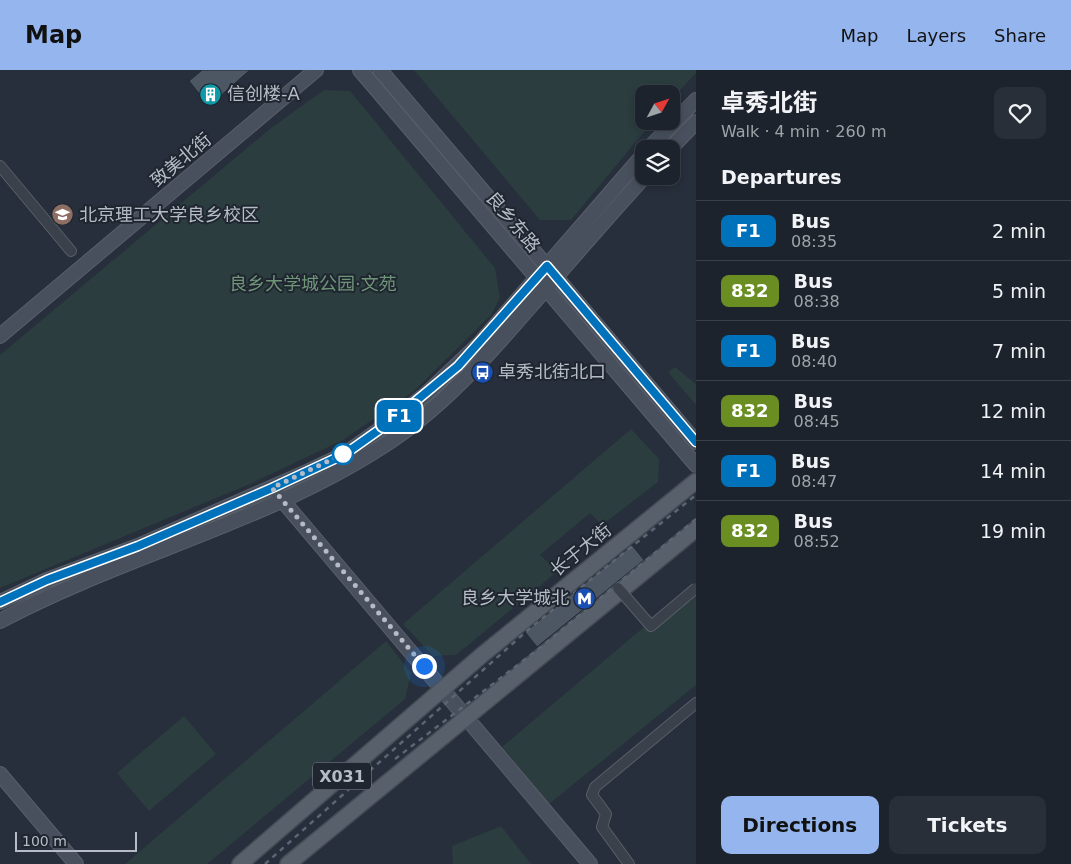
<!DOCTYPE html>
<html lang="en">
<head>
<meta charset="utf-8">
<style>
	:root { --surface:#1c232c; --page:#292f38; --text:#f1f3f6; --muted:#a0a4a9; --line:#3a4048; --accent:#94b5ed }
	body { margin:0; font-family:"DejaVu Sans","Noto Sans SC",sans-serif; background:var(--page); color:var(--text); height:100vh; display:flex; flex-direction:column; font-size:19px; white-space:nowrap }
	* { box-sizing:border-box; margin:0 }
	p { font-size:16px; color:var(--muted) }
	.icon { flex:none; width:28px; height:28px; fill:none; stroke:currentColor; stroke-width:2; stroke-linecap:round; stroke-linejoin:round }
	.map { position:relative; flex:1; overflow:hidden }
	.drawer { display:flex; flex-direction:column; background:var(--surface); width:375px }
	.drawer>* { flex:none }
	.badge { padding:0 10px; border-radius:8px; font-size:18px; line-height:32px }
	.needle { width:32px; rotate:50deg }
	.fabs { position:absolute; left:635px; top:15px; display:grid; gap:10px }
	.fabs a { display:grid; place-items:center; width:45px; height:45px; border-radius:10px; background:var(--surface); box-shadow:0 2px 8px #0003,0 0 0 1px var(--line); font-size:25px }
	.scale { position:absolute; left:15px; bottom:12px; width:122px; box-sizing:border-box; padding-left:5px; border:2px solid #b6bcc6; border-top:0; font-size:14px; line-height:18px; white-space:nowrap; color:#b6bcc6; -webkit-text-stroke:4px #1f2630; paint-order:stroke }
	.you { position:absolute; width:25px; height:25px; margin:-12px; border:4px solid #fff; border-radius:50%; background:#1a73e8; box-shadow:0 0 0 8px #1a73e833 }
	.map>.badge { position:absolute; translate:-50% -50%; box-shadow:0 0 0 2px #fff }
	h2 { padding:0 25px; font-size:19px; line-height:45px }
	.round { display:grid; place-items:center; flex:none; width:52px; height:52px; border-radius:10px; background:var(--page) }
	.head { display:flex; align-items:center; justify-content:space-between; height:85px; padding:0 25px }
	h1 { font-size:24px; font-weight:700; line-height:38px }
	.action { display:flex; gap:10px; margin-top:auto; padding:10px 25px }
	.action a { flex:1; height:58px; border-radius:10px; background:var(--accent); color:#111; font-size:20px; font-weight:700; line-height:58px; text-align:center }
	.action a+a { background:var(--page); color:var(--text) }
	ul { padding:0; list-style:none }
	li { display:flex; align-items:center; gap:15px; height:60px; padding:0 25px; border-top:1px solid var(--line) }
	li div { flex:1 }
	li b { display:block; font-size:19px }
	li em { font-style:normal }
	li .badge { min-width:55px; font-weight:700; text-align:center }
	header { display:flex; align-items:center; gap:30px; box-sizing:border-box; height:70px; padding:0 25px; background:var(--accent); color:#111 }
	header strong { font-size:24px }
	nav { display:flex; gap:28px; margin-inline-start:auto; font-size:18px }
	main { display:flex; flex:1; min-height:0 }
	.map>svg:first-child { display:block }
</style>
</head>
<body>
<header>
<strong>Map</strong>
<nav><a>Map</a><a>Layers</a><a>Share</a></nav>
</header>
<main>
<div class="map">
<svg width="696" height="794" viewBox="0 0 696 794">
	<rect width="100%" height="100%" fill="#262f3b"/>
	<path fill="#2b3d3e" d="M414,0H696V3L671,30V24H644V51H653L571,150H540Z
		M324,20L350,21L495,198L500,228L491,245L413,322L343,370L250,414L0,518V285L271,58Z
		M675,297L696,314V335L668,302Z
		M631,359L659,389L658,412L602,455L590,443L540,485L558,501L456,585L433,586L403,554Z
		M696,513V615L549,734L502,677Z
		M386,571L411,603L405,629L207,794H125Z
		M184,646L216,684L149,741L117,703Z
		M501,756L531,794H453L452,776Z"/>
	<path fill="#4d5663" stroke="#212832" d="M202,0H250L209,36L189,11Z
		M632,475L644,490L537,577L525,562Z"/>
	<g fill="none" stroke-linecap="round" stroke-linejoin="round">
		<defs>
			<path id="street" d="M0,96L71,181
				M629,794L602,757L606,744L592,725L595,717L696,633"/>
			<path id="secondary" d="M360,0L696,395
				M380,0L696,372
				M648,79L696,30
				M670,79L696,52
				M0,266L316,0
				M277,424L590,794
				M0,532L47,510L138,476L309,401L345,384L393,350L426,324L480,273L644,84
				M0,551C124,485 264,453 383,376C443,338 490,283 536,230C572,188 608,147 645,106
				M0,704L76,794"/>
			<path id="primary" d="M240,794L482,585L696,411
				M288,794L696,459"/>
		</defs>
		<use href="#street" stroke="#585f69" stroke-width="12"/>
		<use href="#secondary" stroke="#585f69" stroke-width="16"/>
		<use href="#primary" stroke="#434a54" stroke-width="18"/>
		<use href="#street" stroke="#3a414b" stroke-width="10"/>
		<use href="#secondary" stroke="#48505e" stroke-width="14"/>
		<use href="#primary" stroke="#58606b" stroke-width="15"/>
		<path stroke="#5c6572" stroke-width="2.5" stroke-dasharray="5 5" stroke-linecap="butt" d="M395,689L541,577L696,449
			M265,794L528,560L696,425"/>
		<defs>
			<path id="street-bridge" d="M618,518L651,556L696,518"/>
		</defs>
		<use href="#street-bridge" stroke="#585f69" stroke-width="12" stroke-linecap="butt"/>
		<use href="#street-bridge" stroke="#3a414b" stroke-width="10"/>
	</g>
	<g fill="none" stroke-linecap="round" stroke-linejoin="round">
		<defs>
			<path id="line" d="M0,532L47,510L138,476L272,418L345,384L393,350L458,296L547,196L696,372"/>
		</defs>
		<use href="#line" stroke="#fff" stroke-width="11"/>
		<use href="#line" stroke="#0072bc" stroke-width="8"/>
		<path stroke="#b6bcc6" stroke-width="5" stroke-dasharray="0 9" d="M343,384L272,418L424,596"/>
	</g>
	<defs>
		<symbol id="building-disc" viewBox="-11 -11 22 22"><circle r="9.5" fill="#0f9aa8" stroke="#1f2630"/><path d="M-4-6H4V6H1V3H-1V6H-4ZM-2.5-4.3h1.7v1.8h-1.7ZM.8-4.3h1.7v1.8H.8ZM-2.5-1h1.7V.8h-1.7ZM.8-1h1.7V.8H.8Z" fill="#fff"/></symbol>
		<symbol id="university-disc" viewBox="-11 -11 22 22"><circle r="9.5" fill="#8d6e63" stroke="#1f2630"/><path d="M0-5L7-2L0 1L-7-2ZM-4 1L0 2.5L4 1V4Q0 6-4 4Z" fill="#fff"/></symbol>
		<symbol id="bus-disc" viewBox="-11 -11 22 22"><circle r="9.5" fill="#1a4fb4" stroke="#1f2630"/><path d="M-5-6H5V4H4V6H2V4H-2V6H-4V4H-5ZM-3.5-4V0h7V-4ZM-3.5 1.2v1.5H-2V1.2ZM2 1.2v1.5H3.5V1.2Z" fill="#fff"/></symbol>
		<symbol id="metro-disc" viewBox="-11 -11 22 22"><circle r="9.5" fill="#1a4fb4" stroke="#1f2630"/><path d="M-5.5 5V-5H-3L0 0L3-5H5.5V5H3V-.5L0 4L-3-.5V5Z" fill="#fff"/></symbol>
	</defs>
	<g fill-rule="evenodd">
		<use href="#building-disc" x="198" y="12" width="25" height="25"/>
		<use href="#university-disc" x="50" y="132" width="25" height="25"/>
		<use href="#bus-disc" x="470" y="290" width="25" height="25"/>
		<use href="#metro-disc" x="572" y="516" width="25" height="25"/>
	</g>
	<circle fill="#fff" stroke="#0072bc" stroke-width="2.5" cx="343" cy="384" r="10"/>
	<g text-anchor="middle" stroke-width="4" stroke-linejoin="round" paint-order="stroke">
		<rect fill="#1f2630" stroke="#898f99" stroke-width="1" x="313" y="692.5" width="58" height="27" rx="4"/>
		<g font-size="16" font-weight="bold" fill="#b6bcc6">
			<text x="342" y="712">X031</text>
		</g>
		<g font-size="18" fill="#b6bcc6" stroke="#1f2630" text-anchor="start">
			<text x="227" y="30">信创楼-A</text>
			<text x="79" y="151">北京理工大学良乡校区</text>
			<text x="498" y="308">卓秀北街北口</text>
			<text x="569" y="534" text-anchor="end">良乡大学城北</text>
		</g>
		<g font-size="18" fill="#b6bcc6" stroke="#1f2630">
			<text transform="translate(181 90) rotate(-40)" y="6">致美北街</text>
			<text transform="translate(513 152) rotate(50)" y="6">良乡东路</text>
			<text transform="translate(581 480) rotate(-39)" y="6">长于大街</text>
		</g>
		<g font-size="18" fill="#6f9578" stroke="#1f2630">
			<text x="313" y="220">良乡大学城公园·文苑</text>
		</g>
	</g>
</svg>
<div class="fabs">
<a><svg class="needle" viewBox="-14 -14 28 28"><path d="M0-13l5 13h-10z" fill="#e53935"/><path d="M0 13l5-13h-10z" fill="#a0a4a9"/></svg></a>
<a><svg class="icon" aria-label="layers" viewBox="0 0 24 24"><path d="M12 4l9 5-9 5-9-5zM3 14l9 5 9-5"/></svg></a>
</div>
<div class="scale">100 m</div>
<div class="you" style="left:424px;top:596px"></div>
<b class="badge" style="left:399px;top:346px;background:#0072bc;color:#fff">F1</b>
</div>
<section class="drawer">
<div class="head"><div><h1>卓秀北街</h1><p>Walk · 4 min · 260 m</p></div><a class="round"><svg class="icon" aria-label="heart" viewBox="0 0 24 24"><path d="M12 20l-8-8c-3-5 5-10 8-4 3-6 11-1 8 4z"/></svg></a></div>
<h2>Departures</h2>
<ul>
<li><span class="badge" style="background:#0072bc;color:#fff">F1</span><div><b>Bus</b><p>08:35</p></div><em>2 min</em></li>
<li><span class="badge" style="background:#6b8e23;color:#fff">832</span><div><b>Bus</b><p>08:38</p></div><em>5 min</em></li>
<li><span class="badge" style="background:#0072bc;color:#fff">F1</span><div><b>Bus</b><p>08:40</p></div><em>7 min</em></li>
<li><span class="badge" style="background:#6b8e23;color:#fff">832</span><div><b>Bus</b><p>08:45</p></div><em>12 min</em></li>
<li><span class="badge" style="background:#0072bc;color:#fff">F1</span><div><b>Bus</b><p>08:47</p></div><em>14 min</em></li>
<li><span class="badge" style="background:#6b8e23;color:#fff">832</span><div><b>Bus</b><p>08:52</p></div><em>19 min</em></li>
</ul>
<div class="action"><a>Directions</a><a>Tickets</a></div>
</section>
</main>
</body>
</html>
